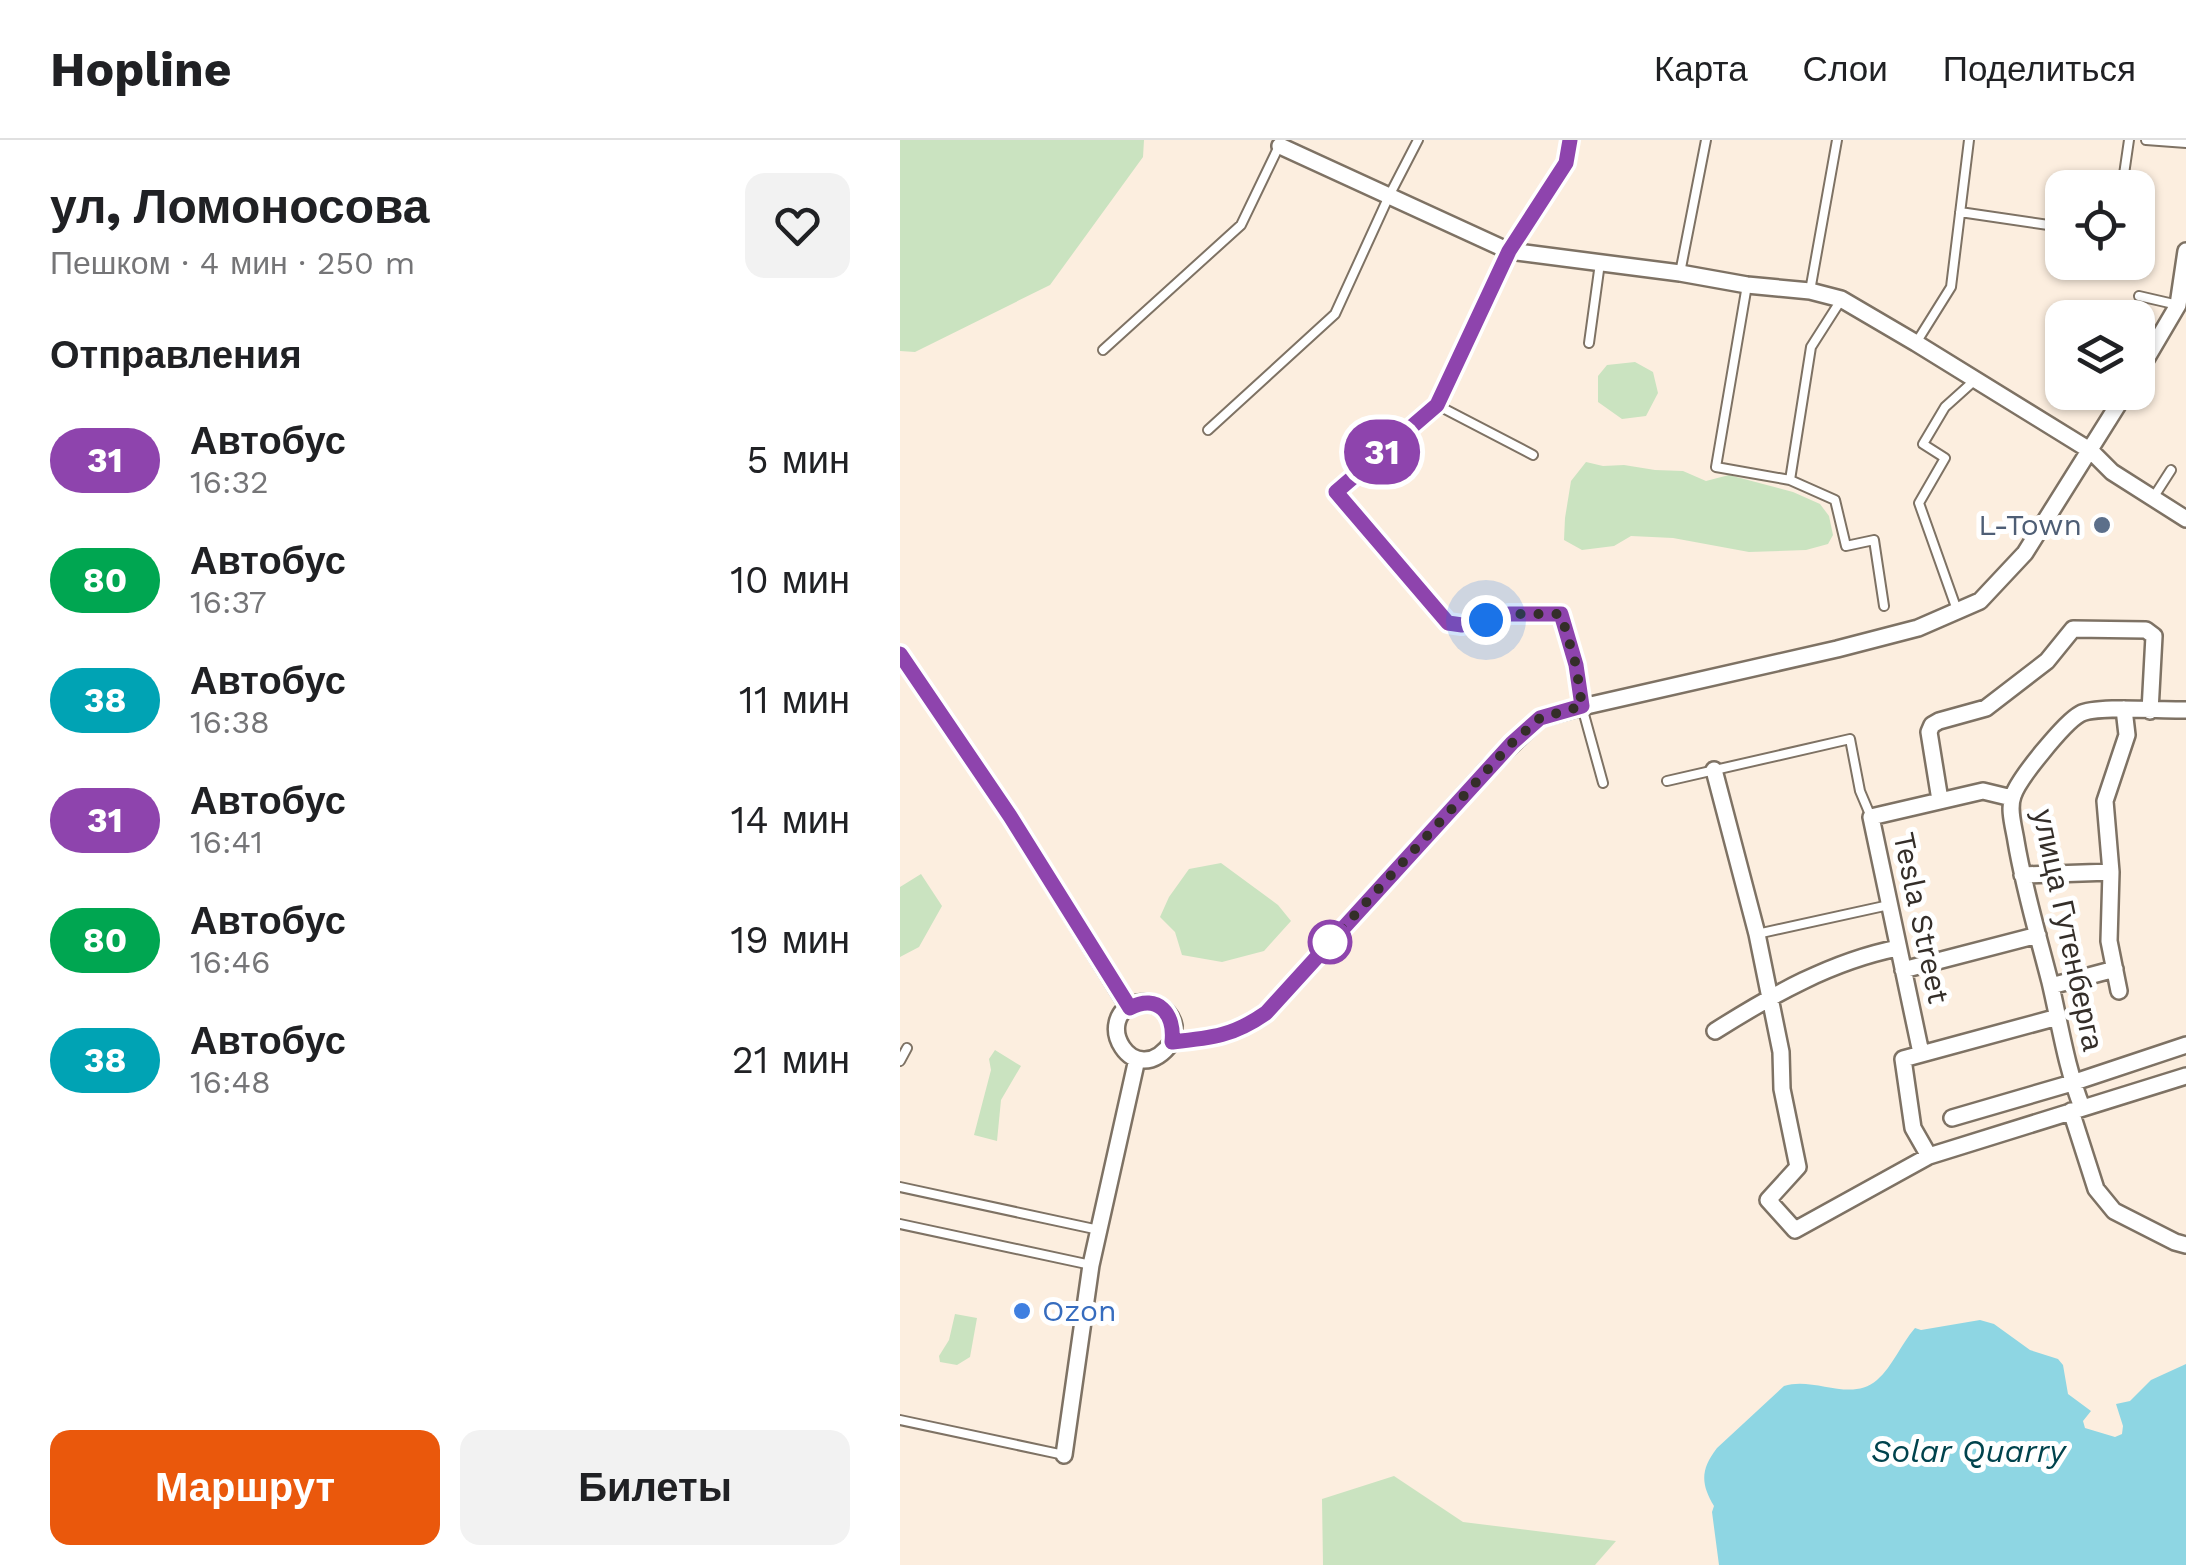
<!DOCTYPE html>
<html lang="ru">
<head>
<meta charset="utf-8">
<style>
	:root { --surface:#fff; --page:#f2f2f2; --text:#202124; --muted:#757577; --line:#e0e0e0; --accent:#ea580c }
	body { margin:0; font-family:"Work Sans",sans-serif; background:var(--page); color:var(--text); height:100vh; display:flex; flex-direction:column; font-size:38px; white-space:nowrap }
	* { box-sizing:border-box; margin:0 }
	p { font-size:32px; color:var(--muted) }
	.icon { flex:none; width:55px; height:55px; fill:none; stroke:currentColor; stroke-width:2; stroke-linecap:round; stroke-linejoin:round }
	.map { position:relative; flex:1; overflow:hidden }
	.side { display:flex; flex-direction:column; background:var(--surface); width:900px }
	.side>* { flex:none }
	.badge { padding:0 20px; border-radius:32px; font-size:35px; line-height:65px }
	.controls { position:absolute; left:1145px; top:30px; display:grid; gap:20px }
	.controls a { display:grid; place-items:center; width:110px; height:110px; border-radius:20px; background:var(--surface); box-shadow:0 2px 8px #0004; font-size:50px }
	.you { position:absolute; width:50px; height:50px; margin:-25px; border:8px solid #fff; border-radius:50%; background:#1a73e8; box-shadow:0 0 0 15px #1a73e833 }
	.map>.badge { position:absolute; translate:-50% -50%; box-shadow:0 0 0 5px #fff }
	h2 { padding:0 50px; font-size:38px; line-height:90px }
	.round { display:grid; place-items:center; flex:none; width:105px; height:105px; border-radius:20px; background:var(--page) }
	.headline { display:flex; align-items:center; justify-content:space-between; height:170px; padding:0 50px }
	h1 { font-size:48px; font-weight:800; line-height:75px }
	.primary-button { display:flex; gap:20px; margin-top:auto; padding:20px 50px }
	.primary-button a { flex:1; height:115px; border-radius:20px; background:var(--accent); color:#fff; font-size:40px; font-weight:800; line-height:115px; text-align:center }
	.primary-button a+a { background:var(--page); color:var(--text) }
	ul { padding:0; list-style:none }
	li { display:flex; align-items:center; gap:30px; height:120px; padding:0 50px }
	li div { flex:1 }
	li b { display:block; font-size:38px }
	li em { font-style:normal }
	li .badge { min-width:110px; font-weight:700; text-align:center }
	header { display:flex; align-items:center; gap:60px; box-sizing:border-box; height:140px; padding:0 50px; background:var(--surface); border-bottom:2px solid var(--line) }
	header strong { font-size:48px }
	nav { display:flex; gap:55px; margin-inline-start:auto; font-size:35px }
	main { display:flex; flex:1; min-height:0 }
	.map>svg:first-child { display:block }
</style>
</head>
<body>
<header>
<strong>Hopline</strong>
<nav><a>Карта</a><a>Слои</a><a>Поделиться</a></nav>
</header>
<main>
<section class="side">
<div class="headline"><div><h1>ул, Ломоносова</h1><p>Пешком · 4 мин · 250 m</p></div><a class="round"><svg class="icon" aria-label="heart" viewBox="0 0 24 24"><path d="M12 20l-8-8c-3-5 5-10 8-4 3-6 11-1 8 4z"/></svg></a></div>
<h2>Отправления</h2>
<ul>
<li><span class="badge" style="background:#8e44ad;color:#fff">31</span><div><b>Автобус</b><p>16:32</p></div><em>5 мин</em></li>
<li><span class="badge" style="background:#00a651;color:#fff">80</span><div><b>Автобус</b><p>16:37</p></div><em>10 мин</em></li>
<li><span class="badge" style="background:#00a3b4;color:#fff">38</span><div><b>Автобус</b><p>16:38</p></div><em>11 мин</em></li>
<li><span class="badge" style="background:#8e44ad;color:#fff">31</span><div><b>Автобус</b><p>16:41</p></div><em>14 мин</em></li>
<li><span class="badge" style="background:#00a651;color:#fff">80</span><div><b>Автобус</b><p>16:46</p></div><em>19 мин</em></li>
<li><span class="badge" style="background:#00a3b4;color:#fff">38</span><div><b>Автобус</b><p>16:48</p></div><em>21 мин</em></li>
</ul>
<div class="primary-button"><a>Маршрут</a><a>Билеты</a></div>
</section>
<div class="map">
<svg width="1286" height="1425" viewBox="0 0 1286 1425">
	<rect width="100%" height="100%" fill="#fceedf"/>
	<path fill="#cae3c0" d="M0,0H244L243,17L150,145L15,212L0,211Z
		M735,222L753,232L758,253L746,276L722,279L698,262V236L707,225Z
		M686,322L703,326L724,325L755,330L783,331L806,341L829,335L893,352L920,364L929,376L933,395L928,404L906,410L849,412L773,398L731,396L714,406L682,410L664,400L665,378L671,341Z
		M321,723L378,765L391,781L364,811L322,822L282,815L275,792L260,777L269,757L289,729Z
		M21,734L42,766L19,807L0,817V747Z
		M95,910L121,926L101,960L97,1001L74,995L91,930L89,919Z
		M55,1174L77,1178L70,1217L57,1225L40,1222L39,1216L49,1200Z
		M494,1336L563,1382L716,1401L695,1425H423L422,1359Z"/>
	<path fill="#8ed6e3" d="M1080,1180L1094,1184L1130,1210L1158,1219L1163,1225L1168,1254L1191,1271L1183,1281L1185,1288L1215,1297L1222,1294L1223,1286L1216,1264L1230,1261L1251,1240L1286,1224V1425H819L812,1372L814,1366C801,1344 800,1330 817,1308L884,1246C914,1236 951,1263 977,1240C993,1226 1001,1204 1015,1188L1021,1190Z"/>
	<g fill="none" stroke-linecap="round" stroke-linejoin="round">
		<defs>
			<path id="service" d="M670,0L667,23L609,111L537,265L436,352L548,483L562,485L609,475L661,473L676,525L682,567L703,643
				M1246,0L1286,3
				M1222,48L1229,0
				M1060,72L1162,87
				M780,133L806,0
				M847,145L816,327L890,340L935,360L946,406L974,400L984,466
				M910,151L937,0
				M1239,156L1278,165
				M689,203L700,123
				M1016,203L1051,147L1069,0
				M203,210L341,85L380,4
				M537,265L633,315
				M308,290L435,174L489,56L518,0
				M890,340L911,207L941,160
				M1253,358L1271,330
				M1057,470L1019,363L1045,318L1023,304L1045,267L1075,240
				M767,641L950,599L960,651L971,677
				M857,794L989,765
				M0,921L7,908
				M0,1047L199,1090
				M0,1084L191,1125
				M0,1280L164,1315"/>
			<path id="minor" d="M380,6L609,111L780,133L847,145L910,151L941,159L1016,203L1191,311L1212,332L1286,379
				M1238,233L1278,165L1286,111
				M0,514L110,676L229,868
				M814,630L857,794L881,912L882,949L898,1027L868,1060L895,1090L1029,1016L1286,936
				M1040,660L1029,592L1032,585L1039,581L1086,568L1147,521L1173,489L1246,490L1254,496L1250,571
				M1122,735L1211,732
				M1003,830L1138,795
				M1151,846L1215,829
				M1219,851L1209,801L1211,732L1205,661L1227,595L1224,569
				M815,891C872,855 932,821 998,808
				M272,902C272,901 274,887 274,886C271,870 253,860 238,863C189,876 234,955 272,902C312,898 333,896 366,873L591,625L640,578L682,567L937,509L1018,488L1080,461L1125,413L1226,252
				M1021,913L971,677L1083,651L1112,658
				M1182,967C1166,927 1160,884 1150,842C1138,795 1124,749 1116,701C1114,688 1108,669 1113,656C1118,639 1165,582 1180,574C1197,565 1263,571 1286,570
				M1171,971L1196,1049L1214,1071L1275,1102L1286,1105
				M1052,978L1172,943L1286,905
				M1029,1016L1013,988L1003,919L1158,877
				M164,1315L191,1125L237,919"/>
		</defs>
		<use href="#service" stroke="#7e7264" stroke-width="12"/>
		<use href="#minor" stroke="#7e7264" stroke-width="20"/>
		<use href="#service" stroke="#fff" stroke-width="8"/>
		<use href="#minor" stroke="#fff" stroke-width="15"/>
	</g>
	<g fill="none" stroke-linecap="round" stroke-linejoin="round">
		<defs>
			<path id="line" d="M0,514L110,676L230,868C258,853 275,874 272,902C312,898 333,896 366,873L612,603L640,578L682,566L676,525L661,474H609L562,485L548,483L436,352L537,265L609,111L666,23L670,0"/>
		</defs>
		<use href="#line" stroke="#fff" stroke-width="22"/>
		<use href="#line" stroke="#8e44ad" stroke-width="15"/>
		<path stroke="#342e29" stroke-width="10" stroke-dasharray="0 18" d="M430,802L612,603L640,578L682,566L676,525L661,474H609L586,480"/>
	</g>
	<circle fill="#5c6f8a" stroke="#fff" stroke-width="4" cx="1202" cy="385" r="10"/>
	<circle fill="#fff" stroke="#8e44ad" stroke-width="5" cx="430" cy="802" r="20"/>
	<circle fill="#3f7fe0" stroke="#fff" stroke-width="4" cx="122" cy="1171" r="10"/>
	<g text-anchor="middle" stroke-width="10" stroke-linejoin="round" paint-order="stroke">
		<g font-size="30" fill="#4e5e75" stroke="#fff" text-anchor="end">
			<text x="1182" y="395">L-Town</text>
		</g>
		<g font-size="30" fill="#342e29" stroke="#fff">
			<text transform="translate(1021 778) rotate(78)" y="10">Tesla Street</text>
			<text transform="translate(1168 790) rotate(78)" y="10">улица Гутенберга</text>
		</g>
		<g font-size="30" fill="#366cbe" stroke="#fff" text-anchor="start">
			<text x="142" y="1181">Ozon</text>
		</g>
		<g font-size="32" font-style="italic" fill="#00434d" stroke="#fff">
			<text x="1068" y="1322">Solar Quarry</text>
		</g>
	</g>
</svg>
<div class="controls">
<a><svg class="icon" aria-label="locate" viewBox="0 0 24 24"><circle cx="12" cy="12" r="6"/><path d="M12 2v4M12 18v4M2 12h4M18 12h4"/></svg></a>
<a><svg class="icon" aria-label="layers" viewBox="0 0 24 24"><path d="M12 4l9 5-9 5-9-5zM3 14l9 5 9-5"/></svg></a>
</div>
<div class="you" style="left:586px;top:480px"></div>
<b class="badge" style="left:482px;top:312px;background:#8e44ad;color:#fff">31</b>
</div>
</main>
</body>
</html>
